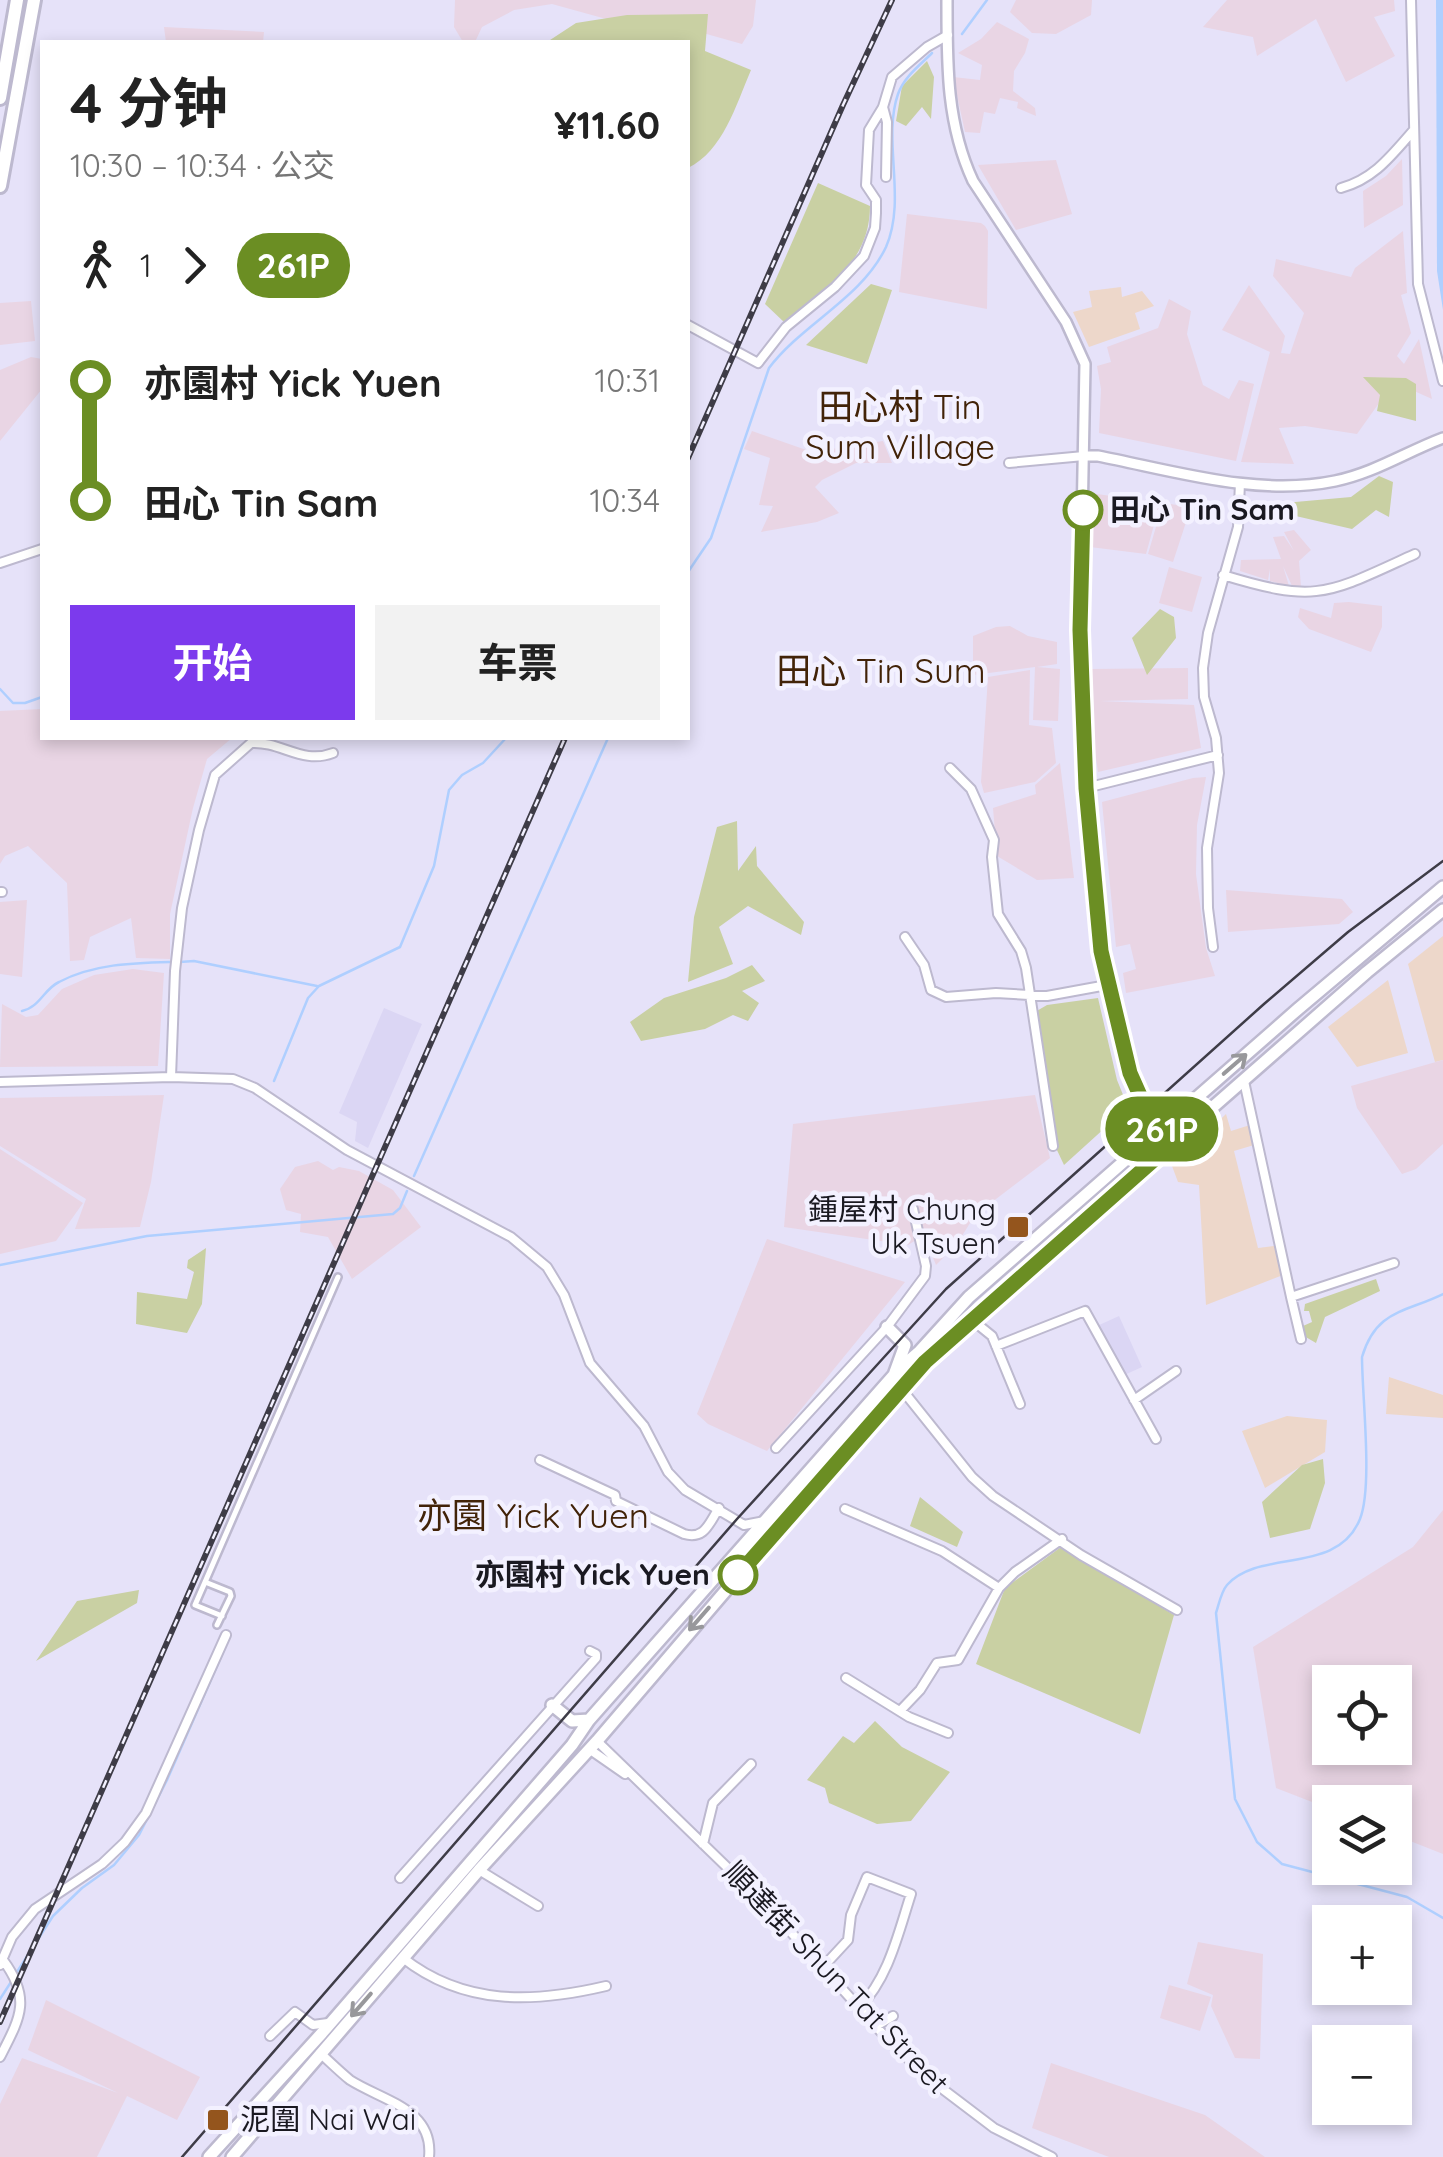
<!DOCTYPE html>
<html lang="zh">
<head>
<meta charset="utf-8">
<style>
	:root { --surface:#fff; --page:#f2f2f2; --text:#222; --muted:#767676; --accent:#7c3aed }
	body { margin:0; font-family:Quicksand,"Noto Sans SC",sans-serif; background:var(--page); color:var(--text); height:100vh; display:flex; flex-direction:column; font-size:38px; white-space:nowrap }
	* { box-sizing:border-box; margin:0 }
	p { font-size:32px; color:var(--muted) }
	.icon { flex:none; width:55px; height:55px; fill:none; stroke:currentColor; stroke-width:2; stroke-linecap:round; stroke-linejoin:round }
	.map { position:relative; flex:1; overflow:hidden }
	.sheet { position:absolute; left:40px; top:40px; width:650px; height:700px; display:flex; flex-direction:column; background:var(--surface); border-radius:0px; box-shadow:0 5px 15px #0003 }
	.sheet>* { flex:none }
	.badge { padding:0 20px; border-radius:32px; font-size:35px; line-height:65px }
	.buttons { position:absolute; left:1312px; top:1665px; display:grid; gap:20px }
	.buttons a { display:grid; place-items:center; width:100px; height:100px; border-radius:0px; background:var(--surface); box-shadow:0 5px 15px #0003; font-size:50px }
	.map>.badge { position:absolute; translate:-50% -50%; box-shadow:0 0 0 5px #fff }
	.legs { display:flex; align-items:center; gap:15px; height:110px; padding:0 30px; font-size:32px }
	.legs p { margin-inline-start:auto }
	.summary { display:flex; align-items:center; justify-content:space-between; height:170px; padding:0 30px }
	h1 { font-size:55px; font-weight:700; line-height:75px }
	.button { display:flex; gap:20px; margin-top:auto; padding:20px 30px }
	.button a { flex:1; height:115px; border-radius:0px; background:var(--accent); color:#fff; font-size:40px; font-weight:700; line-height:115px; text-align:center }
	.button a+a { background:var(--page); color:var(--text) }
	ul { padding:0 30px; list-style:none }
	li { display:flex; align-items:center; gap:35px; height:120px; font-size:38px }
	li i { display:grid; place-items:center; width:15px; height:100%; margin:0 12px; background:currentColor }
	li i::after { content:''; width:25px; height:25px; margin:-12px; border:8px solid; border-radius:50%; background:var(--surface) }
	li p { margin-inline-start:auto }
	li:first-child i { background:linear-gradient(#0000 50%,currentColor 0) }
	li:last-child i { background:linear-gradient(currentColor 50%,#0000 0) }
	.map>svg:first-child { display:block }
</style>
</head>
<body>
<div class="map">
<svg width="1443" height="2157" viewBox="0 0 1443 2157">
	<rect width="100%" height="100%" fill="#e6e2f9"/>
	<path fill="#edd7ca" d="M1121,287L1122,297L1142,291L1154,306L1135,313L1140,329L1089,347L1073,312L1092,307L1089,291Z
		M1443,936V1060L1435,1062L1408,964Z
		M1388,980L1408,1053L1357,1067L1328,1027Z
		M1226,1114L1231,1131L1250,1125L1254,1145L1234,1151L1258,1248L1274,1246L1283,1275L1206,1305L1199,1185L1178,1182L1172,1166Z
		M1389,1377L1443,1395V1418L1386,1414Z
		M1287,1416L1327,1420L1325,1452L1265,1488L1242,1431Z"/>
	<path fill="#e9d5e4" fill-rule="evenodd" d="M455,0H756L753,26L742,44L703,33L675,38L552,4L514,10L482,27L475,42H463L454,27Z
		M1016,0H1092L1091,15L1056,34L1032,33L1010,12Z
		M1227,0H1394L1395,11L1374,17L1395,56L1346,82L1316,19L1257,56L1253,37L1203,27Z
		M997,22L1029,39L1025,53L1014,71L1013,91L1035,108L1036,116L1017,108L1018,102L1000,98L995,114L984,112L980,133L965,132L953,77L980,80L982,65L958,53L981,39Z
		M164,27L264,32L263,42H166Z
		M1402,159L1403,205L1364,228L1363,191L1386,176Z
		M1056,160L1072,214L1016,230L978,165Z
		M907,214L981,223L985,226L988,231L987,309L899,292Z
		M1403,231L1407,293L1401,295L1411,333L1397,356L1404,364L1419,339L1432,399L1394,382L1357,434L1305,426L1279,428L1294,464L1241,462L1270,352L1222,330L1249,285L1285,336L1281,353L1290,354L1304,313L1273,276L1276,259L1351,277L1355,268Z
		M1169,299L1191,311L1187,334L1203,385L1229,399L1239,380L1254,384L1236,461L1099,433L1101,389L1097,366L1111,362L1107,347L1158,328Z
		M31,301L35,341L0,345V303Z
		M31,357L42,359V389L0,441V370Z
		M752,431L812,452L883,441L892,463H856L822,480L815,487L839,513L817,522L761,532L773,506L759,505L770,458L744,449Z
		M1090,493L1160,503L1146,554L1090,547Z
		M1163,503L1191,507L1173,562L1148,554Z
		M1294,530L1311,550L1299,561L1301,587L1292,586L1283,566L1289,586L1270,581V569L1268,580L1240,571L1241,560L1281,559L1273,537L1284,536L1294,551L1284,532Z
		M1169,567L1202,577L1192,612L1159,603Z
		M1349,602L1382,606V627L1371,652L1309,629L1298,617L1300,608L1331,618L1334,603Z
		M1010,626L1028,636L1057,642V664L1037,667L1060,669L1058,721L1033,720L1035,667L973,675V636L996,627Z
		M1188,668V699L1100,701L1194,705L1201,748L1098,772L1088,702L1090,669Z
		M1030,670L1029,725L1052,728L1056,763L1035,782L984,793L981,782L988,677Z
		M42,709V738H232L207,759L193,808L170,914V959L136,958L131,918L90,937L84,960L70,961L67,883L28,846L5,856L0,864V711Z
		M1060,763L1074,878L1037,880L997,856L993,808L1036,794L1035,785Z
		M1206,777L1197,825L1196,874L1206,948L1215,976L1126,993L1123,973L1136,969L1130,944L1116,947L1102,802L1193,778Z
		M1226,890L1342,899L1353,912L1339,924L1228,932Z
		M27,900L22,977L0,974V902Z
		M133,969L164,973L158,1066L0,1067L2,1004L26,1017L38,1015L62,989L94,975Z
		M1443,1060V1144L1416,1169L1402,1174L1357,1108L1351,1086Z
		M164,1095L151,1182L140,1227L75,1229L86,1199L0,1146V1098Z
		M1035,1095L1050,1158L975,1215L957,1244L936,1265L924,1235L908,1245L784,1227L793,1124Z
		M0,1149L83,1203L56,1241L0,1254Z
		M318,1161L333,1170L339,1167L359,1171L393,1190L421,1227L352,1279L328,1237L300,1232L301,1214L286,1210L280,1189L295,1167Z
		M767,1239L905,1282L767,1451L708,1424L697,1414Z
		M1443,1510V1854L1395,1835V1802H1330V1809L1276,1788L1253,1647L1413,1547ZM1395,1682V1748H1330V1682Z
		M1198,1942L1263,1954L1260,2059L1235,2058L1211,2006L1213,1995L1187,1984Z
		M1169,1985L1211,1997L1200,2031L1160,2018Z
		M46,2000L200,2077L177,2120L127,2096L97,2157H0V2104L22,2058L118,2093L28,2050Z
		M1051,2063L1205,2115L1265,2157H1109L1032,2128Z"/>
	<path fill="#dbd6f4" d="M384,1008L422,1024L368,1148L355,1141L357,1122L339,1113Z
		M1119,1316L1142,1367L1120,1377L1097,1326Z"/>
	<path fill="#c9d0a3" d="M708,14L705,51L751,70C736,105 723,151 688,168V42H547L576,23L627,15Z
		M927,61L934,77L931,119L922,107L906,126L896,121L902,86Z
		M818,183L870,206C870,263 826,288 785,323L765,304Z
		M871,284L892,290L867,364L806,345Z
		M1363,377L1406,378L1416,384V421L1377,411L1380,395Z
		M1379,476L1393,482L1389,517L1376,510L1352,529L1287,514L1284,503L1351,497Z
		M1160,609L1174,617L1176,638L1147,675L1132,638Z
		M737,821L738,871L756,846L757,866L804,922L801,935L748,906L719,927L733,964L688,982L694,917L717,827Z
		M752,965L765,981L742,991L759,1003L748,1021L733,1015L705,1029L641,1041L630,1022L664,998L726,978Z
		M1098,998L1117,1080L1128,1107L1064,1165L1056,1148L1035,1012L1047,1005Z
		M206,1248L202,1304L187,1333L136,1324L137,1292L187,1299L194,1272L187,1268L188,1260Z
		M1376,1279L1380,1291L1325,1317L1316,1343L1304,1336L1303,1326L1312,1322L1309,1311H1304L1305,1304Z
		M1323,1459L1325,1483L1310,1529L1270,1538L1262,1502L1302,1465Z
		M920,1497L963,1532L957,1547L910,1526Z
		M1061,1547L1174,1615L1140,1734L976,1664L1005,1588Z
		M139,1590L137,1603L36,1661L77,1601Z
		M875,1721L902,1747L950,1772L911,1821L877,1824L829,1803L825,1788L807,1780L843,1736L854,1743Z"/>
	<path fill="#afcfff" d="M1436,0H1443V310L1437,271Z"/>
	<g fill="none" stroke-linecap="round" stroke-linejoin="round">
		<path stroke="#afcfff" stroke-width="2.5" d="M962,34L987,0
			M688,572L711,538L769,368C802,324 862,298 886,247C907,199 882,140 898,94C904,77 920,65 932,53
			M0,689L13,703H25L42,697
			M180,962L194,961L317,986
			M22,1011C40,1007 44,989 59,982C93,964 132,963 170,962
			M274,1081L308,998L319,986L400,947L434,866L449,790L462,775L483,763L506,738
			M414,1176L608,738
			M0,1265L147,1236L393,1214L400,1208L407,1191
			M1443,1294C1404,1313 1376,1310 1362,1357C1362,1396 1373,1486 1360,1519C1337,1576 1260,1548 1227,1585C1221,1592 1219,1604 1216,1613L1235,1799L1257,1842L1282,1864L1407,1897L1443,1918
			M15,1975L53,1916L82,1888L114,1865L139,1835L167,1780L224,1650
			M0,1999L11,1982"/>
		<defs>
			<path id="pedestrian" d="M205,1582L230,1592L231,1596L217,1625
				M222,1616L195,1605L338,1277"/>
			<path id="minor" d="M1411,0L1418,284L1443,381
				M883,107L887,122L886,177
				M1341,188C1374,179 1391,156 1413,131
				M688,325L758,363L786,327L835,287L864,256L875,228L876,213V200L866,185L869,130L883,107L892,77L927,47L948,35
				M1009,463L1084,456
				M0,563L42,549
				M1223,575C1318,604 1327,594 1415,554
				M950,768L971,789L994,840L992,857L998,914L1021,951L1026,968L1053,1146
				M1086,788L1218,755
				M0,892H2
				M905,937L924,965L931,990L946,997L996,993L1047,996L1107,985
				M1213,947L1208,908L1207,848L1219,773L1216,738L1204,697L1203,668L1208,633L1238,527L1240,483
				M171,1077L175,971L182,908L199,830L215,775L251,743C281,741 302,765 333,753
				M1244,1081L1291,1297L1394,1263
				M0,1082L171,1077L233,1079L255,1088L347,1150L511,1237L547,1267L564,1295L590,1363L644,1426L668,1472L685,1490L744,1525L765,1521
				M1291,1297L1301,1339
				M971,1319L992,1336L1020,1404
				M996,1346L1085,1311L1156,1439
				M900,1387L972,1477L993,1496L1081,1555L1177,1610
				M1134,1400L1176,1371
				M776,1448L887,1327L925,1276L926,1266L913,1209
				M540,1460L615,1495L616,1501L684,1534C705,1540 709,1523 719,1508
				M845,1509L942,1551L999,1588
				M846,1678L909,1717L948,1733
				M900,1711L920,1690L937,1663L958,1660L999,1588L1015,1572L1062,1539
				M597,1741L770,1909L891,2043L936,2084L994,2128L1052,2157
				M589,1749L625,1774
				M703,1844L713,1803L751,1764
				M479,1870L538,1906
				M400,1878L596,1658V1654L590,1651
				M403,1958C464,2006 534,2003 606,1986
				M0,1965L12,1937L35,1909L102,1864L125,1842L146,1813L226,1635
				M823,1967L848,1940L851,1915L867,1877L911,1894C898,1934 889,1977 859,2008
				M876,2026L893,2016
				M270,2036L295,2012L313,2025L328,2023
				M320,2053C330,2062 340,2072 350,2080C383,2101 434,2109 429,2157
				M0,2057C20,2018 32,1999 3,1960"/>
			<path id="tertiary" d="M947,0C947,63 946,123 973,181L1066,322L1085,364L1080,630L1086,788L1096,911L1107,985L1129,1073L1142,1100L1173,1143
				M1084,456H1098C1175,471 1258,497 1335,481C1374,473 1406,452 1443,438"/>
			<path id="primary" d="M887,1327L905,1345
				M897,1371L919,1352L969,1297L1298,1009L1443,887
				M552,1705L572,1721L589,1720
				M209,2157L322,2033L572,1745L589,1720L894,1375L905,1345
				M232,2157L479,1870L597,1741L900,1387L971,1319L1367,972L1443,910"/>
			<path id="motorway" d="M0,98L17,0
				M0,186L34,0"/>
		</defs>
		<use href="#pedestrian" stroke="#bdb9cf" stroke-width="10"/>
		<use href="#minor" stroke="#bdb9cf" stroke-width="12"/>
		<use href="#tertiary" stroke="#bdb9cf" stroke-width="14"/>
		<use href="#primary" stroke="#bdb9cf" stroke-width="16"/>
		<use href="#motorway" stroke="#bdb9cf" stroke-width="18"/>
		<use href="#pedestrian" stroke="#fff" stroke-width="5"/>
		<use href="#minor" stroke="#fff" stroke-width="8"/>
		<use href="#tertiary" stroke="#fff" stroke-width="9"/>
		<use href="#primary" stroke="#fff" stroke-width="11"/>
		<use href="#motorway" stroke="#fff" stroke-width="12"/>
		<path stroke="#3e3c47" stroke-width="2.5" d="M182,2157L737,1519L946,1289L1264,1004L1348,932L1443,861"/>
		<defs>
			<path id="rail" d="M688,458L843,105L892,0
				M0,2022L565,738"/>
		</defs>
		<use href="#rail" stroke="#3e3c47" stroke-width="6"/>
		<use href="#rail" stroke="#f3f1ff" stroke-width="2.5" stroke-dasharray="8" stroke-linecap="butt"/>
	</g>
	<defs><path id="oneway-shaft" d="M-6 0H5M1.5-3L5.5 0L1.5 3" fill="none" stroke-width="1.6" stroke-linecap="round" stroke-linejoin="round" transform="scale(2.5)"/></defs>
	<g stroke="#98989b">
		<use href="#oneway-shaft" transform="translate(1235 1064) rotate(-41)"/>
		<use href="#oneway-shaft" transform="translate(699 1619) rotate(131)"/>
		<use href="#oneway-shaft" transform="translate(361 2005) rotate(131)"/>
	</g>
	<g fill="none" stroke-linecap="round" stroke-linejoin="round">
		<defs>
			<path id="line-1" d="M738,1575L925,1362L1173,1143L1142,1100L1130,1073L1101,951L1086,788L1080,630L1083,510"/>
		</defs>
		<use href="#line-1" stroke="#fff" stroke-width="22"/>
		<use href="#line-1" stroke="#6b8e23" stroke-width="15"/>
	</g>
	<g fill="#fff" stroke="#6b8e23" stroke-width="5">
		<circle cx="1083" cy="510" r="18"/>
		<circle cx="738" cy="1575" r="18"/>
	</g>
	<g fill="#94551d" stroke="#f3f1ff" stroke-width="4">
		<rect x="1006" y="1215" width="24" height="24" rx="5"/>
		<rect x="206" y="2108" width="24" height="24" rx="5"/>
	</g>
	<g text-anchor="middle" stroke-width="9" stroke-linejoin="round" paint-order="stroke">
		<g font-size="30" font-weight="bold" fill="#1a1921" stroke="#f3f1ff" text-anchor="start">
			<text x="1110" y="520">田心 Tin Sam</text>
			<text x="710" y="1585" text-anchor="end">亦園村 Yick Yuen</text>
		</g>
		<g font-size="30" fill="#1a1921" stroke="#f3f1ff" text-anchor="end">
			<text x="996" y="1220">鍾屋村 Chung<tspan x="996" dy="34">Uk Tsuen</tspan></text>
			<text x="240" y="2130" text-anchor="start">泥圍 Nai Wai</text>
		</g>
		<g font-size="30" fill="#1a1921" stroke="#f3f1ff">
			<text transform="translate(836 1978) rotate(46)" y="10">順達街 Shun Tat Street</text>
		</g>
		<g font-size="35" fill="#422308" stroke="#f3f1ff">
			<text x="900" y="419">田心村 Tin<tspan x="900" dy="40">Sum Village</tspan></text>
			<text x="881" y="683">田心 Tin Sum</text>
			<text x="533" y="1528">亦園 Yick Yuen</text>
		</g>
	</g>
</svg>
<div class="buttons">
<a><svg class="icon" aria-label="locate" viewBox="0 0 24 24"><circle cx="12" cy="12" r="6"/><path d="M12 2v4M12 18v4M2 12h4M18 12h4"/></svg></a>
<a><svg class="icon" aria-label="layers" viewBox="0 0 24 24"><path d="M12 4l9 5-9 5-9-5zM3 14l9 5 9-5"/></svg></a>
<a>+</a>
<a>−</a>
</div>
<b class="badge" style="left:1162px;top:1129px;background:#6b8e23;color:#fff">261P</b>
<section class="sheet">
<div class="summary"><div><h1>4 分钟</h1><p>10:30 – 10:34 · 公交</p></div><b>¥11.60</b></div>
<div class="legs"><svg class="icon" aria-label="walk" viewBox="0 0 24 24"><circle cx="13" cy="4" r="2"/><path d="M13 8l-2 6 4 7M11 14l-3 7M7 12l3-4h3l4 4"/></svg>1<svg class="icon" aria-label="forward" viewBox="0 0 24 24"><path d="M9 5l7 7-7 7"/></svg><b class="badge" style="background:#6b8e23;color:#fff">261P</b></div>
<ul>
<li><i style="color:#6b8e23"></i><b>亦園村 Yick Yuen</b><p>10:31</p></li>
<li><i style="color:#6b8e23"></i><b>田心 Tin Sam</b><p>10:34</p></li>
</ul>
<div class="button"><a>开始</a><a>车票</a></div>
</section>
</div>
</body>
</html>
